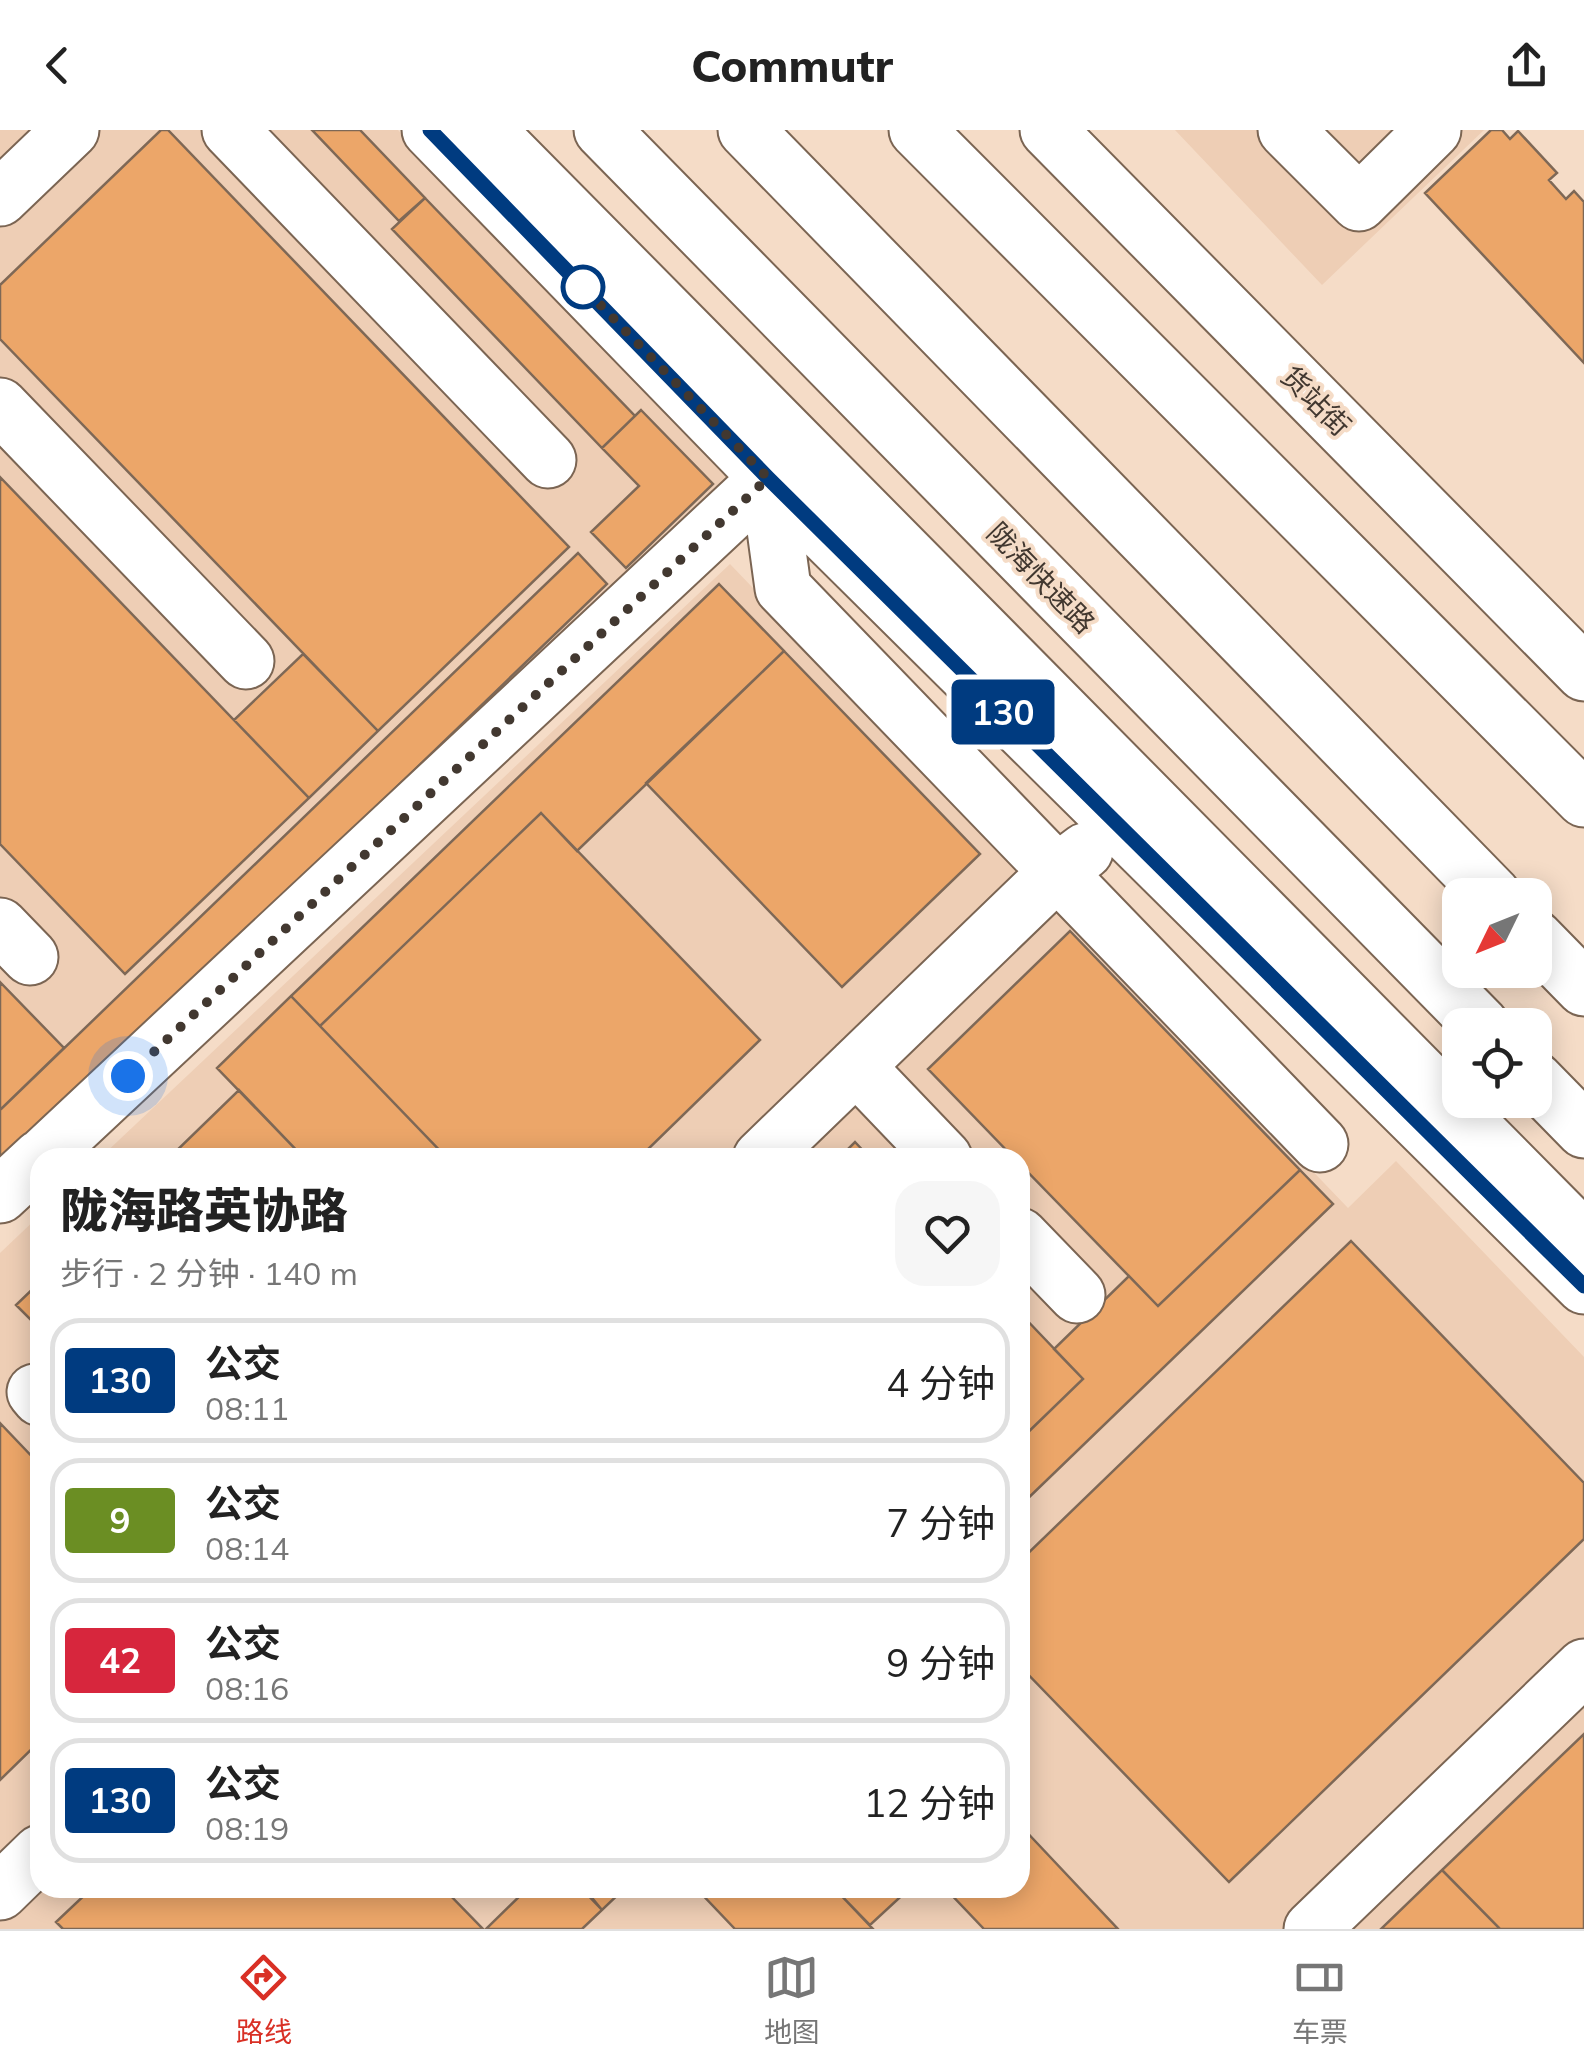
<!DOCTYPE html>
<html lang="zh">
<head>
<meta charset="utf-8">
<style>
	:root { --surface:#fff; --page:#f6f6f6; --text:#222; --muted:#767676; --line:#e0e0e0; --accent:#d93025 }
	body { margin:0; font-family:Mulish,"Noto Sans SC",sans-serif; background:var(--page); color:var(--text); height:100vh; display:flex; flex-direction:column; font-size:38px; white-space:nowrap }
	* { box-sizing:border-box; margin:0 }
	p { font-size:32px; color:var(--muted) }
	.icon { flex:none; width:55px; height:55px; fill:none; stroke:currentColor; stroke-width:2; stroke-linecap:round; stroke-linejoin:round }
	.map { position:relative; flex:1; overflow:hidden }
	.details { position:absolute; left:30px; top:1018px; width:1000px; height:750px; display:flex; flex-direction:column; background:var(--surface); border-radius:30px; box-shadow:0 5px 25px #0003 }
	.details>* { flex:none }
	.badge { padding:0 20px; border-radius:8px; font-size:35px; line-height:65px }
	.needle { width:65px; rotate:227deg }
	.controls { position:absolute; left:1442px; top:748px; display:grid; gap:20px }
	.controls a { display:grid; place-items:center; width:110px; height:110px; border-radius:20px; background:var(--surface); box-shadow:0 5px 25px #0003; font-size:50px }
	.you { position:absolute; width:50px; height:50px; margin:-25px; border:8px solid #fff; border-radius:50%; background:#1a73e8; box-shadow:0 0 0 15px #1a73e833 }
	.map>.badge { position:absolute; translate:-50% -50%; box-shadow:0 0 0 5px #fff }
	.round { display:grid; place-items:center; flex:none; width:105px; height:105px; border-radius:30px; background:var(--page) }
	.headline { display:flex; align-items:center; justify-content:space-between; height:170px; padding:0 30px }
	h1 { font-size:48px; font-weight:800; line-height:75px }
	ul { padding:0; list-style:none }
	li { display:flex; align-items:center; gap:30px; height:125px; margin:0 20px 15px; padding:0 10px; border:5px solid var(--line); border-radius:30px }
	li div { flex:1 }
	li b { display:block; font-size:38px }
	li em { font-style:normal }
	li .badge { min-width:110px; font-weight:700; text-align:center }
	header { display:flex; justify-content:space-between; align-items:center; height:130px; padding:0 30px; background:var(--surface); font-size:45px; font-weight:800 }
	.dock { display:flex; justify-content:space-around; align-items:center; height:140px; border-top:2px solid var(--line); background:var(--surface); font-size:28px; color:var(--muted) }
	.dock a { display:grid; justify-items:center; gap:5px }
	.dock .on { color:var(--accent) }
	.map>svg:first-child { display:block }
</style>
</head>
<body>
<header><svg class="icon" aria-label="back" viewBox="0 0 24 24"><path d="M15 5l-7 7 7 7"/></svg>Commutr<svg class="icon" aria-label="share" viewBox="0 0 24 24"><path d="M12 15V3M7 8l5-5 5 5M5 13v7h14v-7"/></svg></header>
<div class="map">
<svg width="1584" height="1799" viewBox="0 0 1584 1799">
	<rect width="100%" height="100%" fill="#f5dcc7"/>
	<path fill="#eeceb5" d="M0,0H398L732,347L0,1052Z
		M1175,0H1484L1322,155Z
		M730,434L1348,1078L1396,1031L1584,1227V1799H0V1123L40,1085V1758H1020V1028L101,1027Z"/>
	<path fill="#eca669" stroke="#7e6856" stroke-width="2.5" d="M161,0H168L569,417L378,601L0,209V155Z
		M312,0H360L425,68L399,91Z
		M1491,0H1502L1510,9L1518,1L1557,43L1549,50L1566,69L1574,61L1584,72V233L1425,63Z
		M425,68L635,286L602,318L392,99Z
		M641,280L713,354L626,438L591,402L639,356L602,318Z
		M0,347L309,668L125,844L0,714Z
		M578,423L607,454L0,1040V980Z
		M719,454L784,521L577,721L541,683L320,896L291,866Z
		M784,521L980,724L842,857L646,653Z
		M303,524L378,601L309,668L234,590Z
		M541,683L760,910L639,1028H447L320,896Z
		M1070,801L1300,1040L1158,1176L1020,1034V1028H1014L928,939Z
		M0,852L64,918L0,980Z
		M291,866L320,896L447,1028H304L217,938Z
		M239,960L304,1028H169Z
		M855,1012L870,1028H839Z
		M1300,1040L1333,1074L1020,1376V1310L1083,1249L1054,1219L1129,1146L1158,1176Z
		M1351,1111L1584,1353V1409L1229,1752L1020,1536V1431Z
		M40,1152V1199L16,1175Z
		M1020,1183L1083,1249L1020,1310Z
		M0,1293L40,1335V1611L0,1650Z
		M1584,1604V1799H1500L1442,1740Z
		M1020,1695L1118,1799H984L945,1758H1020Z
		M1442,1740L1500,1799H1381Z
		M92,1758H443L483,1799H63L56,1792Z
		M528,1758H581L602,1780L582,1799H486Z
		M584,1758H625L602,1780Z
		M696,1758H834L873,1799H735Z
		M834,1758H910L870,1795Z"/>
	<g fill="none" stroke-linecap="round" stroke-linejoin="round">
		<defs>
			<path id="minor" d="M230,0L548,330
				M430,0L768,348L1584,1156
				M1048,0L1584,543
				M1286,0L1359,73L1433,0
				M0,68L71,0
				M0,276L246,531
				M768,348L783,458L1320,1014
				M0,796L30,827
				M856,936L944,1028
				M41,1028L768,348
				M761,1028L1057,742L1085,721
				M0,1065L40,1028
				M1020,1106L1077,1165
				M35,1262L40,1268
				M0,1762L40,1723
				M1312,1799L1584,1537"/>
			<path id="highway" d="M487,0L1584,1109
				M602,0L1481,895
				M746,0L1493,765
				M917,0L1584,669
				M1535,808L1584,858
				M1535,950L1584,1000"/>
		</defs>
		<use href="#minor" stroke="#7b6553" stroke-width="59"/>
		<use href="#highway" stroke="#7b6553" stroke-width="59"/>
		<use href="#minor" stroke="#fff" stroke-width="55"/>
		<use href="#highway" stroke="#fff" stroke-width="55"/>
	</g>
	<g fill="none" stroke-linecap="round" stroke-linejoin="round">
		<defs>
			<path id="line" d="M430,0L768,348L1584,1156"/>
		</defs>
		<use href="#line" stroke="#fff" stroke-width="22"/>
		<use href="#line" stroke="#003b80" stroke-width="15"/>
		<path stroke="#423830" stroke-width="10" stroke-dasharray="0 18" d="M128,946L768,348L583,157"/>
	</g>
	<circle fill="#fff" stroke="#003b80" stroke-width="5" cx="583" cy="157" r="20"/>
	<g text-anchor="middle" stroke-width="8" stroke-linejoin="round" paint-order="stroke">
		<g font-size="28" fill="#423830" stroke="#f5dcc7">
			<text transform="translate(1316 271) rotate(45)" y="10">货站街</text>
			<text transform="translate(1041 448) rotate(46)" y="10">陇海快速路</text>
		</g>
	</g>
</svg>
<div class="controls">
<a><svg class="needle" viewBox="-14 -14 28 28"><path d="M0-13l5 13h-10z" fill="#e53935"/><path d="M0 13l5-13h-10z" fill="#767676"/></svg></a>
<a><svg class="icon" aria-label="locate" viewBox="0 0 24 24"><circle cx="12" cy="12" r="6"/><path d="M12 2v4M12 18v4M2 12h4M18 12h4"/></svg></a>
</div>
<div class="you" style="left:128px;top:946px"></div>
<b class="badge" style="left:1003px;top:582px;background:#003b80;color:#fff">130</b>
<section class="details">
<div class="headline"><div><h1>陇海路英协路</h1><p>步行 · 2 分钟 · 140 m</p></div><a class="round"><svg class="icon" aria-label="heart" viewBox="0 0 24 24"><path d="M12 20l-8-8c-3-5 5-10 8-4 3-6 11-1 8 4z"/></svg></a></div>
<ul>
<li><span class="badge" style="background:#003b80;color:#fff">130</span><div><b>公交</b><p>08:11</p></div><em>4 分钟</em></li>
<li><span class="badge" style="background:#6b8e23;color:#fff">9</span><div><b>公交</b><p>08:14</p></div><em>7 分钟</em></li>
<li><span class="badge" style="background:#d7263d;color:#fff">42</span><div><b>公交</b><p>08:16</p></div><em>9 分钟</em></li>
<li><span class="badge" style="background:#003b80;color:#fff">130</span><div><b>公交</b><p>08:19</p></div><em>12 分钟</em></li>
</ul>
</section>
</div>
<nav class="dock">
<a class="on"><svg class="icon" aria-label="directions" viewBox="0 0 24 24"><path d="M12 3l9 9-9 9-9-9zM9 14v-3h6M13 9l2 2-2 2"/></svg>路线</a>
<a><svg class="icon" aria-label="map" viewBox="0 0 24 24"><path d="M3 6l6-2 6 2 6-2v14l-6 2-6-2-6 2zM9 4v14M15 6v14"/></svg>地图</a>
<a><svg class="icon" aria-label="tickets" viewBox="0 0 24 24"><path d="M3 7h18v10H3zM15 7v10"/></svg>车票</a>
</nav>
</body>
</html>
